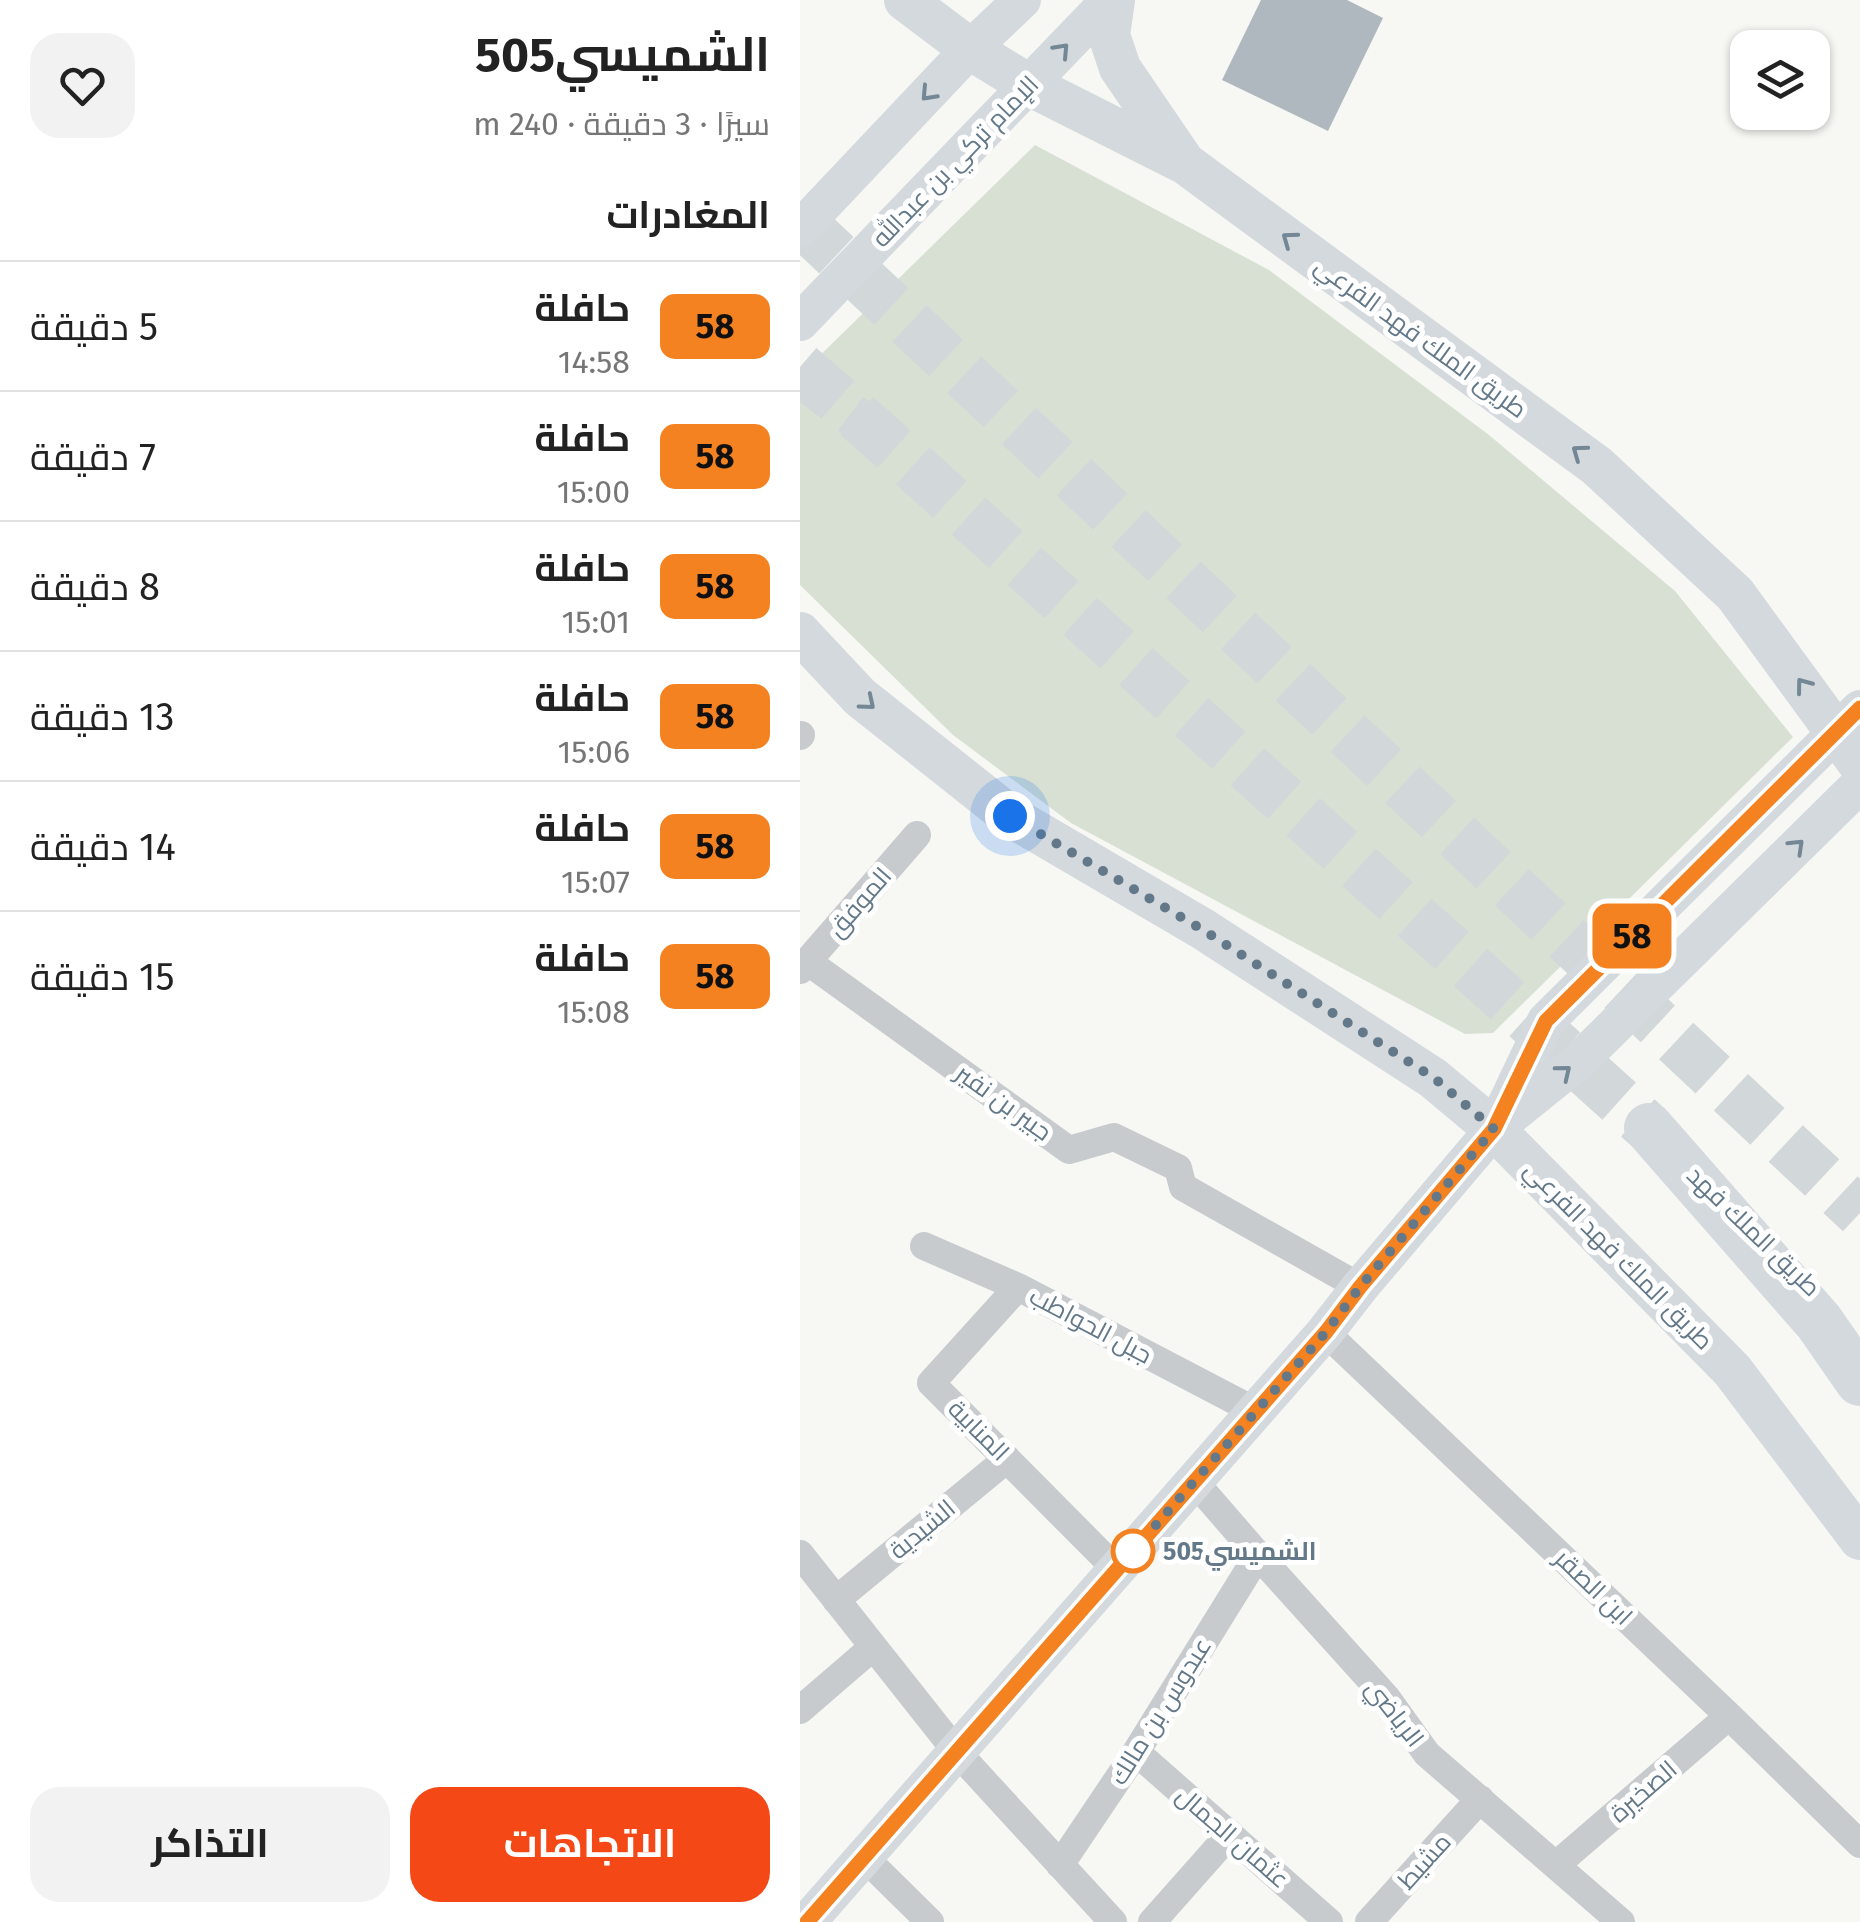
<!DOCTYPE html>
<html lang="ar">
<head>
<meta charset="utf-8">
<style>
	:root { --surface:#fff; --page:#f2f2f2; --text:#222; --muted:#767676; --line:#e0e0e0; --accent:#f44817 }
	body { margin:0; font-family:"Fira Sans",Cairo,sans-serif; background:var(--page); color:var(--text); direction:rtl; height:100vh; display:flex; flex-direction:column; font-size:38px; white-space:nowrap }
	* { box-sizing:border-box; margin:0 }
	p { font-size:32px; color:var(--muted) }
	.icon { flex:none; width:55px; height:55px; fill:none; stroke:currentColor; stroke-width:2; stroke-linecap:round; stroke-linejoin:round }
	.map { position:relative; flex:1; overflow:hidden; direction:ltr }
	.sheet { display:flex; flex-direction:column; background:var(--surface); width:800px }
	.sheet>* { flex:none }
	.badge { padding:0 20px; border-radius:15px; font-size:35px; line-height:65px }
	.controls { position:absolute; left:930px; top:30px; display:grid; gap:20px }
	.controls a { display:grid; place-items:center; width:100px; height:100px; border-radius:20px; background:var(--surface); box-shadow:0 2px 8px #0004; font-size:50px }
	.you { position:absolute; width:50px; height:50px; margin:-25px; border:8px solid #fff; border-radius:50%; background:#1a73e8; box-shadow:0 0 0 15px #1a73e833 }
	.map>.badge { position:absolute; translate:-50% -50%; box-shadow:0 0 0 5px #fff }
	h2 { padding:0 30px; font-size:38px; line-height:90px }
	.round { display:grid; place-items:center; flex:none; width:105px; height:105px; border-radius:30px; background:var(--page) }
	.summary { display:flex; align-items:center; justify-content:space-between; height:170px; padding:0 30px }
	h1 { font-size:48px; font-weight:700; line-height:75px }
	.primary-button { display:flex; gap:20px; margin-top:auto; padding:20px 30px }
	.primary-button a { flex:1; height:115px; border-radius:30px; background:var(--accent); color:#fff; font-size:40px; font-weight:700; line-height:115px; text-align:center }
	.primary-button a+a { background:var(--page); color:var(--text) }
	ul { padding:0; list-style:none }
	li { display:flex; align-items:center; gap:30px; height:130px; padding:0 30px; border-top:2px solid var(--line) }
	li div { flex:1 }
	li b { display:block; font-size:38px }
	li em { font-style:normal }
	li .badge { min-width:110px; font-weight:700; text-align:center }
	main { display:flex; flex:1; min-height:0 }
	.map>svg:first-child { display:block }
</style>
</head>
<body>
<main>
<div class="map">
<svg width="1060" height="1922" viewBox="0 0 1060 1922">
	<rect width="100%" height="100%" fill="#f7f7f4"/>
	<path fill="#d8e0d4" d="M235,145L469,270L689,435L875,591L993,737L693,1033L665,1034L271,823L153,735L0,585V375Z"/>
	<path fill="#afb8be" d="M461,0H547L583,18L528,131L422,80Z"/>
	<g fill="none" stroke-linecap="round" stroke-linejoin="round">
		<path stroke="#d2d7d9" stroke-width="42" stroke-dasharray="42 21" stroke-linecap="butt" d="M0,376L74,431"/>
		<path stroke="#d2d7d9" stroke-width="50" stroke-dasharray="50 25" stroke-linecap="butt" d="M0,221L1060,1213
			M0,367L74,431L849,1128"/>
		<path stroke="#c7cbce" stroke-width="28" d="M0,736L1,735
			M7,961L269,1150L314,1137L378,1168L383,1187L560,1287
			M0,970L117,835
			M124,1246L218,1287L455,1411
			M218,1287L131,1383L317,1570
			M525,1332L929,1716L1060,1844
			M393,1480L458,1555L586,1697L627,1754L821,1922
			M0,1554L156,1751L313,1922
			M36,1600L207,1459
			M0,1710L73,1647
			M336,1752L529,1922
			M64,1857L130,1922
			M260,1865L336,1752L458,1555
			M756,1865L929,1716
			M352,1922L430,1834
			M569,1922L680,1799"/>
		<path stroke="#d4d9de" stroke-width="38" d="M0,229L170,49L222,0
			M0,322L310,0
			M699,1120L746,1021L1060,709
			M7,1922L525,1332L560,1287L694,1129L781,1059L1060,784"/>
		<path stroke="#d4d9de" stroke-width="42" d="M105,0L170,49L229,85L386,164L797,466L935,594L1060,765
			M314,0L309,35L320,68L382,159
			M0,633L60,697L210,816L403,929L633,1078L694,1129L932,1370L1060,1539"/>
		<path stroke="#d4d9de" stroke-width="50" d="M849,1128L1019,1322L1060,1381"/>
	</g>
	<defs><path id="oneway-chevron" d="M-2-3.5L2.5 0L-2 3.5" fill="none" stroke-width="1.6" stroke-linecap="round" stroke-linejoin="round" transform="scale(2.5)"/></defs>
	<g stroke="#748795">
		<use href="#oneway-chevron" transform="translate(262 50) rotate(-47)"/>
		<use href="#oneway-chevron" transform="translate(128 94) rotate(133)"/>
		<use href="#oneway-chevron" transform="translate(489 239) rotate(-144)"/>
		<use href="#oneway-chevron" transform="translate(779 452) rotate(-144)"/>
		<use href="#oneway-chevron" transform="translate(1003 685) rotate(-127)"/>
		<use href="#oneway-chevron" transform="translate(68 703) rotate(40)"/>
		<use href="#oneway-chevron" transform="translate(997 846) rotate(-44)"/>
		<use href="#oneway-chevron" transform="translate(764 1072) rotate(-39)"/>
	</g>
	<g fill="none" stroke-linecap="round" stroke-linejoin="round">
		<defs>
			<path id="line" d="M7,1922L526,1332L560,1287L694,1129L746,1021L1060,708"/>
		</defs>
		<use href="#line" stroke="#fff" stroke-width="22"/>
		<use href="#line" stroke="#f58220" stroke-width="15"/>
		<path stroke="#637888" stroke-width="10" stroke-dasharray="0 18" d="M210,816L403,930L634,1078L694,1129L560,1287L526,1332L333,1551"/>
	</g>
	<circle fill="#fff" stroke="#f58220" stroke-width="5" cx="333" cy="1551" r="20"/>
	<g text-anchor="middle" stroke-width="10" stroke-linejoin="round" paint-order="stroke">
		<g font-size="25" fill="#637888" stroke="#fff">
			<text transform="translate(155 161) rotate(-46)" y="9">الإمام تركي بن عبدالله</text>
			<text transform="translate(621 337) rotate(36)" y="9">طريق الملك فهد الفرعي</text>
			<text transform="translate(59 902) rotate(-49)" y="9">الموفق</text>
			<text transform="translate(204 1102) rotate(36)" y="9">جبير بن نفير</text>
			<text transform="translate(954 1231) rotate(44)" y="9">طريق الملك فهد</text>
			<text transform="translate(819 1255) rotate(45)" y="9">طريق الملك فهد الفرعي</text>
			<text transform="translate(291 1325) rotate(28)" y="9">جبل الحواطب</text>
			<text transform="translate(179 1430) rotate(45)" y="9">المنابية</text>
			<text transform="translate(122 1529) rotate(-40)" y="9">الشيدية</text>
			<text transform="translate(794 1587) rotate(44)" y="9">ابن الصقر</text>
			<text transform="translate(360 1711) rotate(-58)" y="9">عبدوس بن مالك</text>
			<text transform="translate(595 1713) rotate(52)" y="9">الرياضي</text>
			<text transform="translate(843 1791) rotate(-41)" y="9">الصخيرة</text>
			<text transform="translate(433 1837) rotate(41)" y="9">عثمان الجمال</text>
			<text transform="translate(624 1861) rotate(-48)" y="9">مشيط</text>
		</g>
		<g font-size="25" font-weight="bold" fill="#637888" stroke="#fff" text-anchor="start">
			<text x="363" y="1560">الشميسي505</text>
		</g>
	</g>
</svg>
<div class="controls">
<a><svg class="icon" aria-label="layers" viewBox="0 0 24 24"><path d="M12 4l9 5-9 5-9-5zM3 14l9 5 9-5"/></svg></a>
</div>
<div class="you" style="left:210px;top:816px"></div>
<b class="badge" style="left:832px;top:936px;background:#f58220;color:#111">58</b>
</div>
<section class="sheet">
<div class="summary"><div><h1>الشميسي505</h1><p>سيرًا · 3 دقيقة · 240 m</p></div><a class="round"><svg class="icon" aria-label="heart" viewBox="0 0 24 24"><path d="M12 20l-8-8c-3-5 5-10 8-4 3-6 11-1 8 4z"/></svg></a></div>
<h2>المغادرات</h2>
<ul>
<li><span class="badge" style="background:#f58220;color:#111">58</span><div><b>حافلة</b><p>14:58</p></div><em>5 دقيقة</em></li>
<li><span class="badge" style="background:#f58220;color:#111">58</span><div><b>حافلة</b><p>15:00</p></div><em>7 دقيقة</em></li>
<li><span class="badge" style="background:#f58220;color:#111">58</span><div><b>حافلة</b><p>15:01</p></div><em>8 دقيقة</em></li>
<li><span class="badge" style="background:#f58220;color:#111">58</span><div><b>حافلة</b><p>15:06</p></div><em>13 دقيقة</em></li>
<li><span class="badge" style="background:#f58220;color:#111">58</span><div><b>حافلة</b><p>15:07</p></div><em>14 دقيقة</em></li>
<li><span class="badge" style="background:#f58220;color:#111">58</span><div><b>حافلة</b><p>15:08</p></div><em>15 دقيقة</em></li>
</ul>
<div class="primary-button"><a>الاتجاهات</a><a>التذاكر</a></div>
</section>
</main>
</body>
</html>
